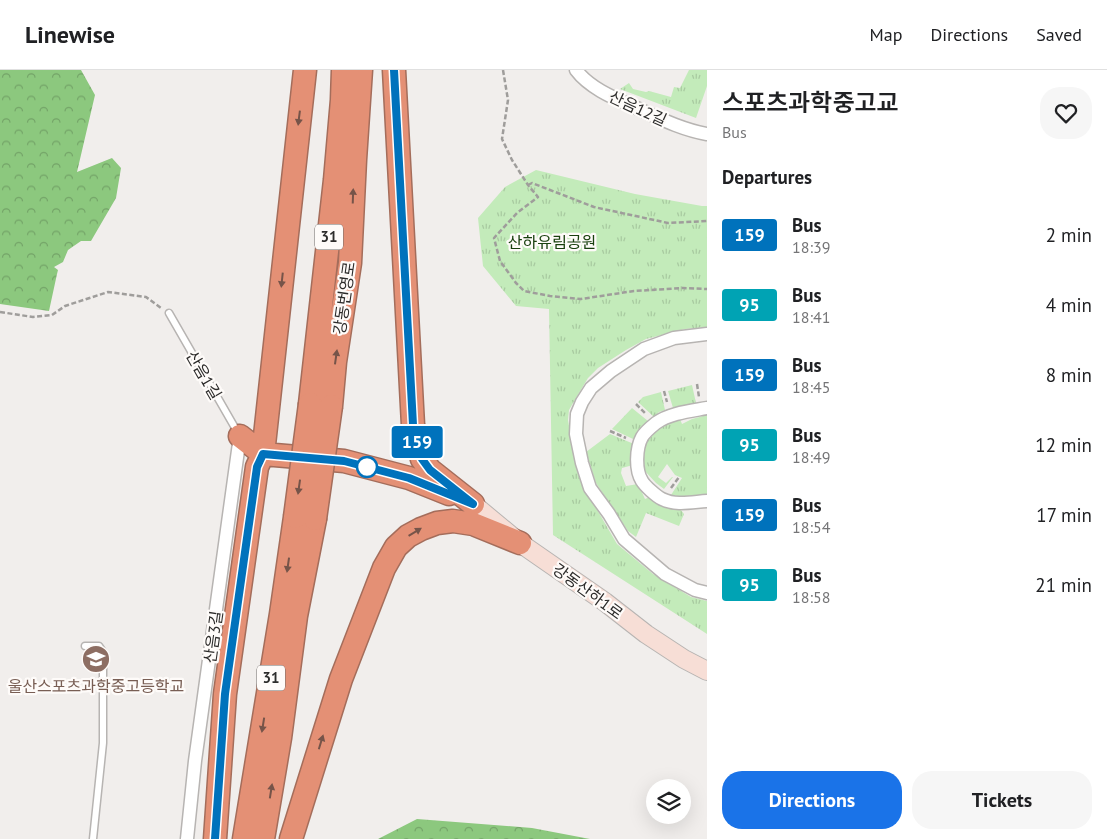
<!DOCTYPE html>
<html lang="en">
<head>
<meta charset="utf-8">
<style>
	:root { --surface:#fff; --page:#f6f6f6; --text:#202124; --muted:#757577; --line:#e0e0e0; --accent:#1a73e8 }
	body { margin:0; font-family:"PT Sans","Noto Sans KR",sans-serif; background:var(--page); color:var(--text); height:100vh; display:flex; flex-direction:column; font-size:19px; white-space:nowrap }
	* { box-sizing:border-box; margin:0 }
	p { font-size:16px; color:var(--muted) }
	.icon { flex:none; width:28px; height:28px; fill:none; stroke:currentColor; stroke-width:2; stroke-linecap:round; stroke-linejoin:round }
	.map { position:relative; flex:1; overflow:hidden }
	.details { display:flex; flex-direction:column; background:var(--surface); width:400px }
	.details>* { flex:none }
	.badge { padding:0 10px; border-radius:4px; font-size:18px; line-height:32px }
	.buttons { position:absolute; left:646px; top:709px; display:grid; gap:10px }
	.buttons a { display:grid; place-items:center; width:45px; height:45px; border-radius:50%; background:var(--surface); box-shadow:0 5px 20px #0002; font-size:25px }
	.map>.badge { position:absolute; translate:-50% -50%; box-shadow:0 0 0 2px #fff }
	h2 { padding:0 15px; font-size:19px; line-height:45px }
	.round { display:grid; place-items:center; flex:none; width:52px; height:52px; border-radius:20px; background:var(--page) }
	.headline { display:flex; align-items:center; justify-content:space-between; height:85px; padding:0 15px }
	h1 { font-size:24px; font-weight:600; line-height:38px }
	.action { display:flex; gap:10px; margin-top:auto; padding:10px 15px }
	.action a { flex:1; height:58px; border-radius:20px; background:var(--accent); color:#fff; font-size:20px; font-weight:600; line-height:58px; text-align:center }
	.action a+a { background:var(--page); color:var(--text) }
	ul { padding:0; list-style:none }
	li { display:flex; align-items:center; gap:15px; height:70px; padding:0 15px }
	li div { flex:1 }
	li b { display:block; font-size:19px }
	li em { font-style:normal }
	li .badge { min-width:55px; font-weight:700; text-align:center }
	header { display:flex; align-items:center; gap:30px; box-sizing:border-box; height:70px; padding:0 25px; background:var(--surface); border-bottom:1px solid var(--line) }
	header strong { font-size:24px }
	nav { display:flex; gap:28px; margin-inline-start:auto; font-size:18px }
	main { display:flex; flex:1; min-height:0 }
	.map>svg:first-child { display:block }
</style>
</head>
<body>
<header>
<strong>Linewise</strong>
<nav><a>Map</a><a>Directions</a><a>Saved</a></nav>
</header>
<main>
<div class="map">
<svg width="707" height="769" viewBox="0 0 707 769">
	<defs>
		<pattern id="grass-tufts" width="24" height="20" patternUnits="userSpaceOnUse" patternTransform="scale(1.25)"><rect width="24" height="20" fill="#c3ebba"/><path d="M3 7l-1-3M5 7V3M7 7l1-3M15 17l-1-3M17 17v-4M19 17l1-3" fill="none" stroke="#a8caa0"/></pattern>
		<pattern id="forest-crowns" width="20" height="18" patternUnits="userSpaceOnUse" patternTransform="scale(1.25)"><rect width="20" height="18" fill="#8cc87e"/><path d="M2 6a3 3 0 1 1 6 0M12 15a3 3 0 1 1 6 0" fill="none" stroke="#73a367"/></pattern>
	</defs>
	<rect width="100%" height="100%" fill="#f1eeec"/>
	<path fill="url(#grass-tufts)" d="M689,0H707V16L696,48L620,19L629,13L633,19L646,22L649,21L671,27L674,17L680,18Z
		M536,100L635,124L702,136H707V257L685,259L646,269L626,280L598,298L588,308L579,323L569,340L568,350L575,389L581,412L617,474L653,504L691,527L707,531V564L553,465L549,239L516,236L483,196L478,148L505,117Z
		M692,315L696,333L673,338L668,321Z
		M661,322L665,340L659,342L654,347L638,332L643,327Z
		M632,338L648,351L640,359L633,369L612,359Z
		M707,345V425L684,427L671,425L682,408L675,405L667,394L658,407L666,413L672,407H673L664,419L656,413L643,399L642,381L646,373L656,361L672,352L680,349L682,354L692,349Z
		M610,364L634,374L631,384L633,395L622,398L621,403L626,416L638,414L645,429L650,427L654,428L661,436C673,432 677,434 684,444L679,456L646,443L636,467L628,461L596,413L586,382Z"/>
	<path fill="url(#forest-crowns)" d="M0,0H81L95,25L77,102L112,88L121,98L116,128L91,171H81L68,180L63,192L54,197L58,200L57,204L49,241L0,234Z
		M417,749L532,758L590,769H378Z"/>
	<g fill="none" stroke-linecap="round" stroke-linejoin="round">
		<defs>
			<path id="lane" d="M169,243L238,363
				M85,576H99L103,582V673L93,769"/>
			<path id="street" d="M576,0C591,20 619,30 641,40C663,50 684,60 707,64
				M707,264L674,268L644,279L611,301L591,318L582,332L577,344L576,364L582,393L590,418L609,444L624,469L665,504L695,520L707,523
				M707,338C691,341 670,343 656,353C651,357 645,362 642,367C636,378 635,400 642,411C645,416 656,426 662,429C676,436 692,432 707,431
				M187,769L195,691L240,366"/>
			<path id="secondary" d="M473,434L520,473L605,532L646,564L684,589L707,601"/>
			<path id="highway" d="M394,0L413,355L422,389L430,400L473,434
				M310,334L335,110L342,30L343,0
				M331,336L335,292L350,193L355,90L361,0
				M240,366L263,384L344,391L409,408L449,424
				M215,769L225,624L257,397L263,384L305,0
				M244,769L281,544L295,447
				M263,769L280,668L296,546L315,449
				M291,769L341,609L384,498L396,477L408,466L421,459L437,453L453,451L473,454L520,473"/>
		</defs>
		<use href="#lane" stroke="#b7b4b2" stroke-width="9"/>
		<use href="#street" stroke="#b7b4b2" stroke-width="15"/>
		<use href="#secondary" stroke="#b7b4b2" stroke-width="20"/>
		<use href="#highway" stroke="#a46d5b" stroke-width="25"/>
		<path stroke="#9f9d9b" stroke-width="2.5" stroke-dasharray="5 2.5" stroke-linecap="butt" d="M503,0L508,30L502,69L512,90L528,115L538,127L517,143L494,168L500,191L516,213L524,221L550,226L581,229L634,221L683,218L707,219
			M528,115L532,113L594,137L668,153L707,151
			M0,242L33,247L52,245L65,236L108,222L146,227L161,238
			M697,314L699,327
			M664,321L667,332
			M636,334L646,344
			M610,361L626,368
			M671,418L679,407"/>
		<use href="#lane" stroke="#fff" stroke-width="6"/>
		<use href="#street" stroke="#fff" stroke-width="12"/>
		<use href="#secondary" stroke="#f7ded6" stroke-width="18"/>
		<use href="#highway" stroke="#e49075" stroke-width="22"/>
		<defs>
			<path id="highway-bridge" d="M295,447L310,334
				M315,449L331,336"/>
		</defs>
		<use href="#highway-bridge" stroke="#a46d5b" stroke-width="25" stroke-linecap="butt"/>
		<use href="#highway-bridge" stroke="#e49075" stroke-width="22"/>
	</g>
	<defs><path id="oneway-solid" d="M-6-.8H1V-3.2L6.5 0L1 3.2V.8H-6Z" transform="scale(1.25)"/></defs>
	<g fill="#765449">
		<use href="#oneway-solid" transform="translate(299 48) rotate(97)"/>
		<use href="#oneway-solid" transform="translate(353 126) rotate(-88)"/>
		<use href="#oneway-solid" transform="translate(282 210) rotate(96)"/>
		<use href="#oneway-solid" transform="translate(336 287) rotate(-82)"/>
		<use href="#oneway-solid" transform="translate(299 417) rotate(98)"/>
		<use href="#oneway-solid" transform="translate(415 462) rotate(-31)"/>
		<use href="#oneway-solid" transform="translate(288 495) rotate(98)"/>
		<use href="#oneway-solid" transform="translate(263 655) rotate(99)"/>
		<use href="#oneway-solid" transform="translate(321 672) rotate(-73)"/>
		<use href="#oneway-solid" transform="translate(271 721) rotate(-81)"/>
	</g>
	<g fill="none" stroke-linecap="round" stroke-linejoin="round">
		<defs>
			<path id="line" d="M215,769L225,624L257,397L263,384L344,391L409,408L473,434L430,400L422,389L413,355L394,0"/>
		</defs>
		<use href="#line" stroke="#fff" stroke-width="11"/>
		<use href="#line" stroke="#0072bc" stroke-width="8"/>
	</g>
	<defs>
		<symbol id="school-disc" viewBox="-11 -11 22 22"><circle r="9.5" fill="#8d6e63" stroke="#fefbf9"/><path d="M0-5L7-2L0 1L-7-2ZM-4 1L0 2.5L4 1V4Q0 6-4 4Z" fill="#fff"/></symbol>
	</defs>
	<g fill-rule="evenodd">
		<use href="#school-disc" x="80" y="573" width="32" height="32"/>
	</g>
	<circle fill="#fff" stroke="#0072bc" stroke-width="2.5" cx="367" cy="397" r="10"/>
	<g text-anchor="middle" stroke-width="4.5" stroke-linejoin="round" paint-order="stroke">
		<g fill="#fefbf9" stroke="#6c6a69" stroke-width="1">
			<rect x="315" y="154.5" width="28" height="25" rx="4"/>
			<rect x="257" y="595.5" width="28" height="25" rx="4"/>
		</g>
		<g font-size="15" font-weight="bold" fill="#2d2c2b">
			<text x="329" y="172">31</text>
			<text x="271" y="613">31</text>
		</g>
		<g font-size="16" fill="#2d2c2b" stroke="#fefbf9">
			<text transform="translate(638 38) rotate(25)" y="6">산음12길</text>
			<text transform="translate(344 228) rotate(-82)" y="6">강동번영로</text>
			<text transform="translate(204 305) rotate(60)" y="6">산음1길</text>
			<text transform="translate(588 521) rotate(36)" y="6">강동산하1로</text>
			<text transform="translate(213 567) rotate(-82)" y="6">산음3길</text>
		</g>
		<g font-size="16" fill="#19400e" stroke="#fefbf9">
			<text x="552" y="178">산하유림공원</text>
		</g>
		<g font-size="16" fill="#785e54" stroke="#fefbf9">
			<text x="96" y="622">울산스포츠과학중고등학교</text>
		</g>
	</g>
</svg>
<div class="buttons">
<a><svg class="icon" aria-label="layers" viewBox="0 0 24 24"><path d="M12 4l9 5-9 5-9-5zM3 14l9 5 9-5"/></svg></a>
</div>
<b class="badge" style="left:417px;top:372px;background:#0072bc;color:#fff">159</b>
</div>
<section class="details">
<div class="headline"><div><h1>스포츠과학중고교</h1><p>Bus</p></div><a class="round"><svg class="icon" aria-label="heart" viewBox="0 0 24 24"><path d="M12 20l-8-8c-3-5 5-10 8-4 3-6 11-1 8 4z"/></svg></a></div>
<h2>Departures</h2>
<ul>
<li><span class="badge" style="background:#0072bc;color:#fff">159</span><div><b>Bus</b><p>18:39</p></div><em>2 min</em></li>
<li><span class="badge" style="background:#00a3b4;color:#fff">95</span><div><b>Bus</b><p>18:41</p></div><em>4 min</em></li>
<li><span class="badge" style="background:#0072bc;color:#fff">159</span><div><b>Bus</b><p>18:45</p></div><em>8 min</em></li>
<li><span class="badge" style="background:#00a3b4;color:#fff">95</span><div><b>Bus</b><p>18:49</p></div><em>12 min</em></li>
<li><span class="badge" style="background:#0072bc;color:#fff">159</span><div><b>Bus</b><p>18:54</p></div><em>17 min</em></li>
<li><span class="badge" style="background:#00a3b4;color:#fff">95</span><div><b>Bus</b><p>18:58</p></div><em>21 min</em></li>
</ul>
<div class="action"><a>Directions</a><a>Tickets</a></div>
</section>
</main>
</body>
</html>
